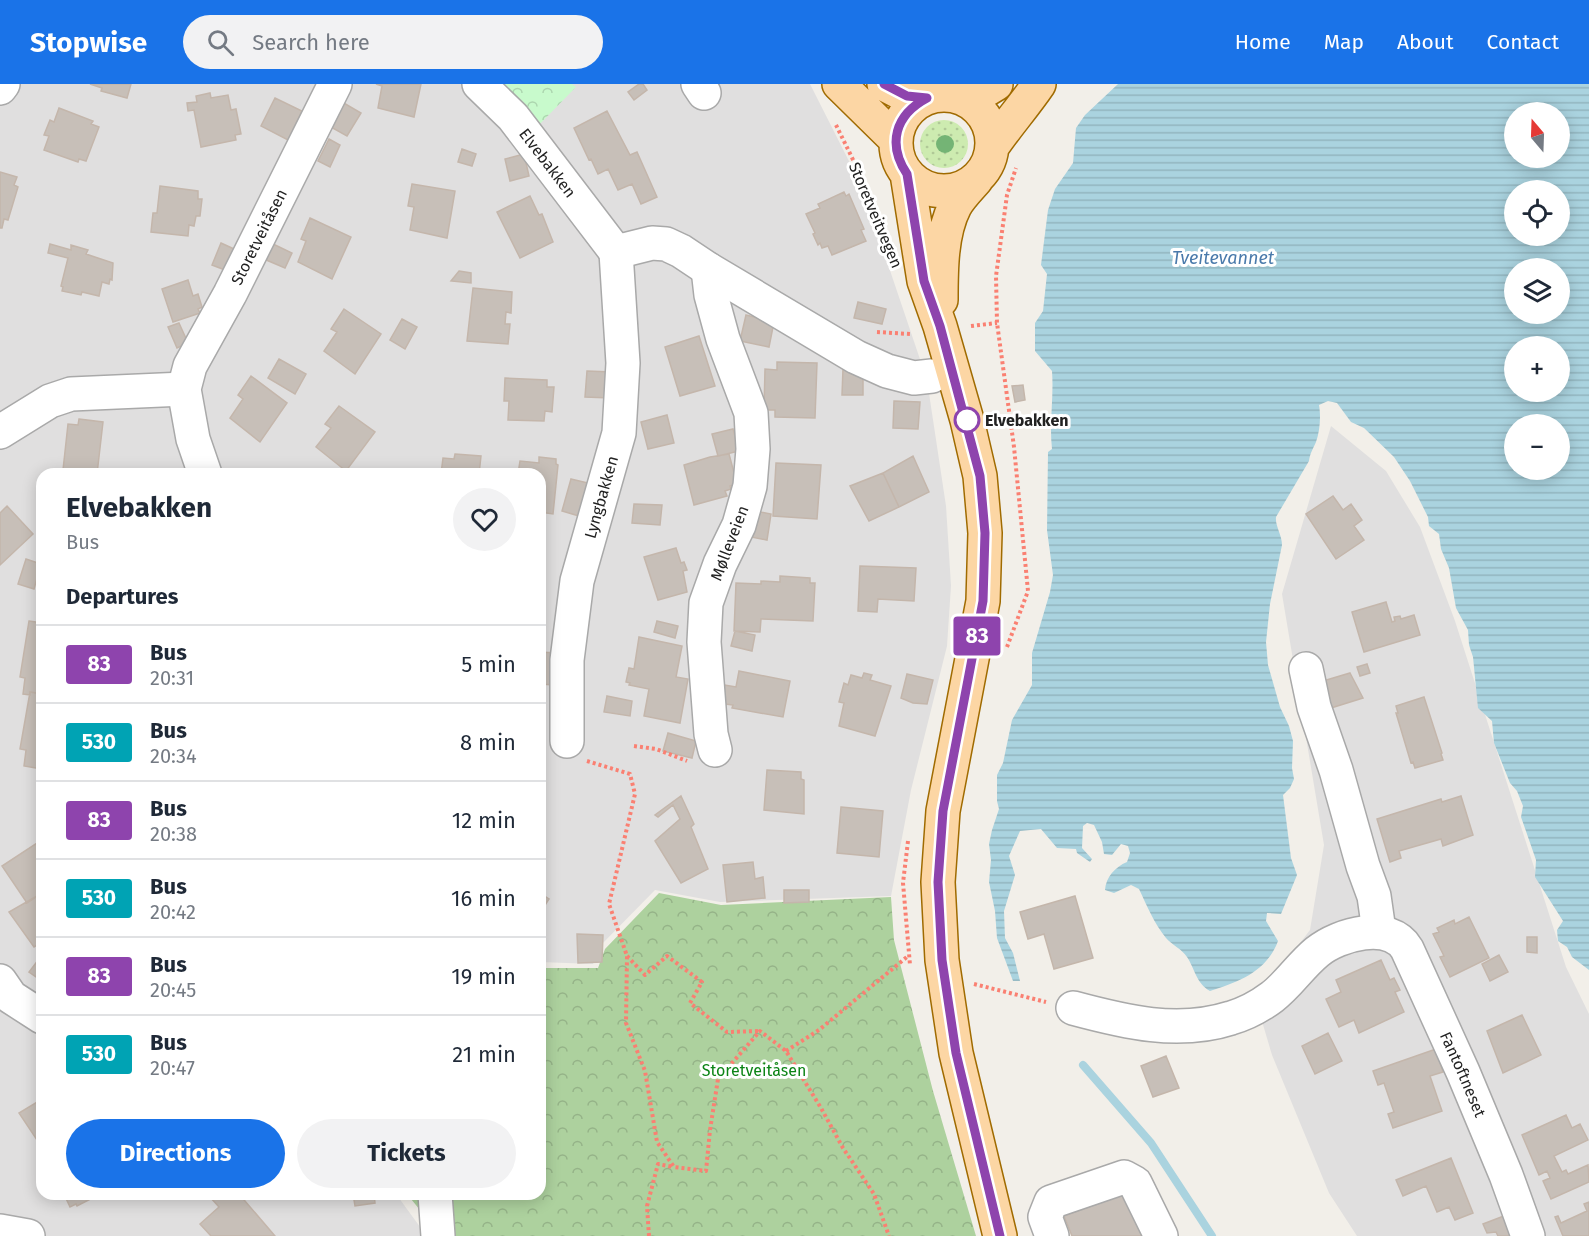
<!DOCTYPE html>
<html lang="en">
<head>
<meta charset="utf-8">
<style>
	:root { --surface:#fff; --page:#f2f2f3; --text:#1f2937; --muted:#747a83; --line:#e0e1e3; --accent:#1a73e8 }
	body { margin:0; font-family:"Fira Sans",sans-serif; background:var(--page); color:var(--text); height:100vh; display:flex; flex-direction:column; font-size:22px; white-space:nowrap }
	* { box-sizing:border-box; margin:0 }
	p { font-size:20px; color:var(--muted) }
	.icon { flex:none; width:33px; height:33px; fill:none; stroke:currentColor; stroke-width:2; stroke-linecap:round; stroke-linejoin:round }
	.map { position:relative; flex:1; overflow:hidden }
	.sheet { position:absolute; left:36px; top:384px; width:510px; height:732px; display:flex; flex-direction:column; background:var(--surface); border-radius:18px; box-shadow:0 3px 15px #0003 }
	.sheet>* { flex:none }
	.badge { padding:0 12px; border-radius:4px; font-size:21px; line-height:39px }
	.needle { width:39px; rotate:341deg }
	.buttons { position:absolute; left:1504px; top:18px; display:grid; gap:12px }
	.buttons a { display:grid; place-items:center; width:66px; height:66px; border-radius:50%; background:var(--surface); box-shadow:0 3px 15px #0003; font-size:30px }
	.map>.badge { position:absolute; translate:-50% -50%; box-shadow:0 0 0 3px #fff }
	h2 { padding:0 30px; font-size:22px; line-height:54px }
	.round { display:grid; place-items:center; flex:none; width:63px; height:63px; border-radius:32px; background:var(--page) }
	.overview { display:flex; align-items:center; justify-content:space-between; height:102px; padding:0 30px }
	h1 { font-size:28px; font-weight:700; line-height:45px }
	.button { display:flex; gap:12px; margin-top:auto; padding:12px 30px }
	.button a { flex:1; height:69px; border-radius:36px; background:var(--accent); color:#fff; font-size:24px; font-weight:700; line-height:69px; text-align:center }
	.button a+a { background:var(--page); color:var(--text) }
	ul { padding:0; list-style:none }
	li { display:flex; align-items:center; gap:18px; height:78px; padding:0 30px; border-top:2px solid var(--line) }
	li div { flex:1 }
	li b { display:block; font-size:22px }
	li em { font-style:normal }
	li .badge { min-width:66px; font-weight:700; text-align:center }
	header { display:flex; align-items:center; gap:36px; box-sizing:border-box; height:84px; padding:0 30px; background:var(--accent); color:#fff }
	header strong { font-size:28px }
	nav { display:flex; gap:33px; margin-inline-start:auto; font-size:21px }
	.search { width:420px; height:54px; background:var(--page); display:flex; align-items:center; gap:15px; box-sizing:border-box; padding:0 21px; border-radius:33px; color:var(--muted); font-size:22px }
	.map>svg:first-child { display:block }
</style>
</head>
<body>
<header>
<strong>Stopwise</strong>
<div class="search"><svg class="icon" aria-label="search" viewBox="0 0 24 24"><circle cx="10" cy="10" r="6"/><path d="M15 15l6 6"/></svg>Search here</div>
<nav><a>Home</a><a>Map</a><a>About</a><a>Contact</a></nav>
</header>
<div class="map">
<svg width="1589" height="1152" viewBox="0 0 1589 1152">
	<defs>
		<pattern id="grass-dots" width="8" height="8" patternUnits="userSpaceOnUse" patternTransform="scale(1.5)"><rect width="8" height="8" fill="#cdebb0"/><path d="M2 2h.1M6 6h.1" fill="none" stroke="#b0c997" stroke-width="1.8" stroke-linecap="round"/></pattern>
		<pattern id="forest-crowns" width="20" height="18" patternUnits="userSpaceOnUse" patternTransform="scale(1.5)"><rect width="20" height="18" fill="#add19e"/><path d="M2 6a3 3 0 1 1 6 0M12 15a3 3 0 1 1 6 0" fill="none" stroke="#95b388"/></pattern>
		<pattern id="park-crowns" width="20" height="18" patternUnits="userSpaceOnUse" patternTransform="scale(1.5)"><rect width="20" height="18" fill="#c8facc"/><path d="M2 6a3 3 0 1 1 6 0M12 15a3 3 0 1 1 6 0" fill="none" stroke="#acd6af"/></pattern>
		<pattern id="water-rules" width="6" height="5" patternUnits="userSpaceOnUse" patternTransform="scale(1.5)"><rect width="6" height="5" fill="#aad3df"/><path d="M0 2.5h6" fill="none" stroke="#92b5bf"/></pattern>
	</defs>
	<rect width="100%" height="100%" fill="#f2efe9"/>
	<path fill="#e0dfdf" d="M0,0H810L856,91L875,142L927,296L946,422L951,502L947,562L911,706L891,812L720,818L655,806L601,861L593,880L540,878V390H42V1110H396L423,1147L441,1152H0Z
		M1331,342L1386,387L1420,443L1455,537L1566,883L1589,930V1152H1357L1329,1109L1272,971L1256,917L1310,846L1324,761L1282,510Z"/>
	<path fill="url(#grass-dots)" d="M920 60a24 24 0 1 1 48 0a24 24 0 1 1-48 0Z"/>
	<path fill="url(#forest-crowns)" d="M659,809L721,821L891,813L894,856L933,1007L976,1152H451L428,1136L407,1110H540V884H598L605,865Z"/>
	<path fill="url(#park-crowns)" d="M497,0H572L576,3L535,45Z"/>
	<path fill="url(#water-rules)" fill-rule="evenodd" d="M1118,0H1589V886L1572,873L1567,863L1558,857L1557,846L1563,837L1535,793L1536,776L1521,733L1523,722L1517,707L1510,699L1494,659L1492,637L1478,624L1473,573L1469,561L1468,546L1456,524L1449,484L1441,465L1439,450L1429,442L1428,433L1410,397L1394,373L1364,344L1351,338L1337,319L1328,317L1319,321C1321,332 1320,347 1316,358C1313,365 1310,369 1309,377L1276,433C1275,442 1282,451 1282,461L1270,520L1266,558L1268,581L1280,623L1289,642L1293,657L1292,684L1294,695L1290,704L1283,711L1291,774L1297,791L1281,830L1267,829L1266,837L1278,857C1267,887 1239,898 1210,907C1196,899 1195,885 1187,873C1182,865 1172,861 1166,854C1154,839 1147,822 1139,805L1131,801L1114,809L1105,806C1106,793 1115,783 1127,778L1130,769L1128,762L1121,760L1112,771L1104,770L1102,758L1094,741L1087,739L1083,742L1082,764L1092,775L1090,778L1077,769L1076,765L1057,764L1041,745L1020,747L1009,772L1015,791L1004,827L1005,854L1013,869L1020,897H1013L997,854L995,827L989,798L991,776L989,760L992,746L999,725L997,717V691L1003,679L1012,636L1032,601V569L1050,508L1053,491L1047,446L1048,368L1052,365C1049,339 1054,314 1052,287L1035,267V239L1043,227L1047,190L1041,181L1048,126L1055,105L1073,79L1076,44L1085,31ZM1515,28H1560V74H1515ZM1515,106H1560V152H1515ZM1515,184H1560V230H1515ZM1515,262H1560V308H1515ZM1515,340H1560V386H1515Z"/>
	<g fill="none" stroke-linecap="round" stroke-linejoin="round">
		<path stroke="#aad3df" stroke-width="8" d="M1083,981L1151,1059L1212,1152"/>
	</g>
	<path fill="#c7bfb8" stroke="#c4b6ab" stroke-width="1.5" d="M90,0H131L127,14L101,7L102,4Z
		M376,0H421L414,33L378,24L382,2Z
		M639,0H643L647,6L634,16L628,8Z
		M210,9L211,14L228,11L231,26L236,25L241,50L235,51L236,56L201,63L194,26L188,27L187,19L197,18L196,12Z
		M275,14L302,27L288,56L261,42Z
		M342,18L361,29L347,52L329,42Z
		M59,24L93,37L91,40L99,43L86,77L79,75L78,78L44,66L49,52L44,51L50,36L54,38Z
		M607,27L630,71L637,68L657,113L641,120L632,100L618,106L608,85L598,90L591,75L589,76L574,44Z
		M329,55L340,61L330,83L318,77Z
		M462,65L476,70L472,82L458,78Z
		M524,70L529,92L510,97L505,75Z
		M0,88L17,93L14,101L18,103L8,136L4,135L2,144H0Z
		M412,100L455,107L447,154L410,146L414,123L408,122Z
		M160,102L198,107V115H202L200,132H196L194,142L189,141L188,152L151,148L153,129H157Z
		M844,108L846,112L849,110L864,145L861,146L866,157L832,171L828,162L822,164L820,159L818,161L813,150L815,149L806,130L820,124L818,120Z
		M530,112L539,131L542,130L553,158L520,174L497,128Z
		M310,134L351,153L332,195L298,178L306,157L301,155Z
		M221,159L234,165L225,186L212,181Z
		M271,159L292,169L285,184L264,175Z
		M50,160L71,166V161L88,166L86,170L113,179L112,196L110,195L109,200L102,198L99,212L82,208L81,211L62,207L63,203L61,202L68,174L48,169Z
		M459,187L471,189V199L451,197Z
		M188,196L193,212L198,210L202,223L198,225L200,229L173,238L162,205Z
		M473,204L512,208L511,229L506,228L505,240H510L508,260L467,257Z
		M858,218L886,225L882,240L854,234Z
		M344,225L381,250L355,290L324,267L337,248L331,245Z
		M746,231L774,238L769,263L740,257Z
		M402,235L417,243L405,265L390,256Z
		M179,239L188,259L177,264L168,243Z
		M699,252L715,302L680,312L665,263Z
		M279,275L306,290L295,310L268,294Z
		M777,278L817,279L815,334L775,333V326H764L765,285L777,286Z
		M843,285H863V311H842Z
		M587,287L612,288L610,314L585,313Z
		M251,292L287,319L260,358L230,334L243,315L238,311Z
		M505,294L547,296V303H554L552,328L545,327L544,337L508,336L509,317H504Z
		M1023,301L1025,316L1015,318L1012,302Z
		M894,317L920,318L918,345L893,344Z
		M339,322L375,348L346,387L316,363L331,344L325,340Z
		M667,331L674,359L648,365L641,338Z
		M79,335L103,338L97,390L63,386L68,340L78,341Z
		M733,345L739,367L718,372L712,350Z
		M455,370L481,372L479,390H441L443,374L454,375Z
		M729,370L737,400L730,402L731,405L725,407L727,412L694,421L684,381L710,373Z
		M913,372L929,408L899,423L883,389Z
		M539,373L556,375V380L558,381L553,430L540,428V390H518L520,377L539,379Z
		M776,379L821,381L817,435L773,432Z
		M883,389L899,423L869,437L850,402Z
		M571,395L588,399L579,432L562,427Z
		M1333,412L1343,426L1351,420L1362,436L1354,442L1364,456L1336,475L1306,430Z
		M634,420L662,421L660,441L632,439Z
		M7,422L33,450L0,481V429Z
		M755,427L771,430L767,456L751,453Z
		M676,464L681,479L684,478L687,486L683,487L687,508L658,516L644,473Z
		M26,475L41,480L34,505L18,500Z
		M860,482L916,484L914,517L878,515L877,528L858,527Z
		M780,492L810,494V499H815L813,537L761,535L760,548L734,547L736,499L761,500V497L780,498Z
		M1386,518L1392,538L1395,537L1394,533L1400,532L1401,535L1414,531L1420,551L1364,568L1352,528Z
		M29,537L42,539V610L30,608V611L23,610L25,594L20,593Z
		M657,537L678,542L675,554L654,548Z
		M735,547L755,551L752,567L731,562Z
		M639,553L682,562L676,593L688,595L680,639L644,632L649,605L629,601L630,599L626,598L629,584L634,585Z
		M540,568L556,569L554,601L540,600Z
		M1367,580L1370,589L1360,592L1357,583Z
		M739,587L790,597L783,633L732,624L733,621L718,619V600L736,603Z
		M864,589L872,591L870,596L891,602L875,652L839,642L844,619L839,618L844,599L848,601L851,591L862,594Z
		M1350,589L1363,614L1331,624L1323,597Z
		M907,590L933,596L927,620L913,619L901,614Z
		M30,608L42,610V685L24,682L26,666L20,665Z
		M607,612L632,617L630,632L604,628Z
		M1424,613L1442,669L1441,670L1443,676L1415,684L1413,678L1411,679L1396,629H1398L1396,622Z
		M668,649L696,657L692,674L663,667Z
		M767,686L801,688V695L804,696V730L764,726Z
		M681,712L694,740L691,743L708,785L681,799L655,757L680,735L673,721L658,733L655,731Z
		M1461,712L1473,751L1443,762L1441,755L1399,767L1401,774L1390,778L1377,735L1441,715L1442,718Z
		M841,723L883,727L879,773L837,769Z
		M37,759L42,766V809L27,819L2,782Z
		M753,778L755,795L763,793L765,814L727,818L723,781Z
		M784,806H809V818L784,819Z
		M42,809V858L34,863L9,828Z
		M540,809L549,815L540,829Z
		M1075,812L1093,874L1054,885L1044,850L1028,855L1020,828Z
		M1469,833L1489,874L1450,893L1440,873L1444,872L1433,850L1439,848L1437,844L1454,836L1455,840Z
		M577,850L603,851L602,878L578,879Z
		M1527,853H1537V869L1527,868Z
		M42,871V897L29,888Z
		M1499,871L1508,888L1490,897L1482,880Z
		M1381,876L1390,896L1394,894L1400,906L1395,908L1404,928L1359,949L1354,936L1339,943L1326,915L1341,908L1336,896Z
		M1522,931L1541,971L1503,989L1487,947Z
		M1328,949L1342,977L1315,990L1302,962Z
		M1436,965L1443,988L1430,992L1442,1027L1393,1044L1388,1030L1394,1028L1384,999L1378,1001L1373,987Z
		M1166,972L1179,1004L1153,1013L1141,982Z
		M42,1015V1057L39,1059L19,1029Z
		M1566,1031L1572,1044L1580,1040L1588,1056L1554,1072L1562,1088L1566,1086L1568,1090L1588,1081L1589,1098L1551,1115L1543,1097L1550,1094L1547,1087L1539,1091L1522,1051Z
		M1451,1074L1473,1129L1455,1136L1449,1123L1437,1128L1426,1102L1403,1112L1396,1096Z
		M1129,1108L1146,1152H1072L1064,1132Z
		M64,1110H100L77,1122L76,1120L70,1123Z
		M213,1110H239L275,1152H211L200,1140L219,1123L210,1113Z
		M353,1110H374L375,1119L355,1122Z
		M1589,1118V1152H1563L1555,1133L1558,1132L1561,1139L1587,1127L1584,1120Z
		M1509,1130L1517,1152H1498L1496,1148L1487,1149L1483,1140Z"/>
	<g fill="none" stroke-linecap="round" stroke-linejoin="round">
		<defs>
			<g id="minor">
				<path id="s1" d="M479,0L513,33L616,168L652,159L666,160L681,167L708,185L856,273L887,287L914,294L932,292"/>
				<path d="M698,0L704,9"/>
				<path d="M0,4L3,0"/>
				<path d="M708,185L711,211L723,255L751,329L753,365L750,402L739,441L720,480L706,519L704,558L711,650L715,666"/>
				<path d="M0,348L50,317L71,310L184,305"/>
				<path id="s2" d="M205,390L193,355L184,305L190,282L230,210L335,0"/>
				<path d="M1306,585L1314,623L1336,686L1363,782L1374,812L1379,847"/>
				<path id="s3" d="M567,657V576L577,497L619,349L623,279L616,168"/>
				<path d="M0,897L11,913L42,933"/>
				<path id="s4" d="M1073,924C1125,938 1178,951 1231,934C1245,930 1260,922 1272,913C1289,900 1300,882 1317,868C1339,850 1390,836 1407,865L1463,988L1506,1091L1528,1152"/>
				<path d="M435,1110L438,1152"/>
				<path d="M0,1147L28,1152"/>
				<path d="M1052,1152L1045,1133L1051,1118L1124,1093L1135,1099L1161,1152"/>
			</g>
			<path id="major" d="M839,0L896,56
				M884,0L907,12L927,14
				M896 59a48 48 0 1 1 96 0a48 48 0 1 1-96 0Z
				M968,17L996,0
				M992,63C1007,41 1024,22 1039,0
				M907,90L924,197L940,242L967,336L980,392L985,449L983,517L943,727L938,798L942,876L956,969L1000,1152
				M941,216C941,186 941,149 955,122C960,113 969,104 976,96"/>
		</defs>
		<use href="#minor" stroke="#a9a9a9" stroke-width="36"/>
		<use href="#major" stroke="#a06b00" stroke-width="36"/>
		<path stroke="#fa8072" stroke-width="4" stroke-dasharray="3 3" stroke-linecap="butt" d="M836,41L863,96L884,146
			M971,242L997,239
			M877,248L910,250
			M1007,563L1028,507L1014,363L997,239L996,192L1007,111L1016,84
			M634,662L656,665L687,677
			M587,677L630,690L635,710L609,820L627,872L626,939L645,987L657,1058L674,1083L706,1087L710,1046L718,995L760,947L786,967L821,1024L843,1064L874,1110L889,1152
			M908,757L903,799L910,881
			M627,872L645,891L667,872L702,898L690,919L727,948L759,947
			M974,900L1046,918
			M786,967L819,946L908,872
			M649,1152L647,1122L658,1080L673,1083"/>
		<use href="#minor" stroke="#fff" stroke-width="33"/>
		<use href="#major" stroke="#fcd6a4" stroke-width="33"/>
	</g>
	<circle fill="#74b475" cx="945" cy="60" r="9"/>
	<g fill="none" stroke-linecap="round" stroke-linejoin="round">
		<defs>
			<path id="line" d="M884,0L907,12L927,14C895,31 887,60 907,90L924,197L940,242L980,392L985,449L983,517L943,727L938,798L942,876L956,969L1000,1152"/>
		</defs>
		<use href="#line" stroke="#fff" stroke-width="14"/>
		<use href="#line" stroke="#8e44ad" stroke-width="9"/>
	</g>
	<circle fill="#fff" stroke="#8e44ad" stroke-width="3" cx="967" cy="336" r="12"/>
	<g text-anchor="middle" stroke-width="6" stroke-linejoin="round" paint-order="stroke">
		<g font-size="16" fill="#222" stroke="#fff">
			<text dy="6" stroke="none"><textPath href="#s1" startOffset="105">Elvebakken</textPath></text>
			<text transform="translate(876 131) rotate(67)" y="6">Storetveitvegen</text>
			<text dy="6" stroke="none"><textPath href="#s2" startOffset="258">Storetveitåsen</textPath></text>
			<text dy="6" stroke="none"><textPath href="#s3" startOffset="248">Lyngbakken</textPath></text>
			<text transform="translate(729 459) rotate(-69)" y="6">Mølleveien</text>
			<text dy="6" stroke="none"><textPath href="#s4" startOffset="508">Fantoftneset</textPath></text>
		</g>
		<g font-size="16" font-weight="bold" fill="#222" stroke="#fff" text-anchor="start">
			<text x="985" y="342">Elvebakken</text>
		</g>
		<g font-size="16" fill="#0c8416" stroke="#fff">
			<text x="754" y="992">Storetveitåsen</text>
		</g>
		<g font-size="18" font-style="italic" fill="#4a7aab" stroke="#fff">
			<text x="1223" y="180">Tveitevannet</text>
		</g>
	</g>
</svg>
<div class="buttons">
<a><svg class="needle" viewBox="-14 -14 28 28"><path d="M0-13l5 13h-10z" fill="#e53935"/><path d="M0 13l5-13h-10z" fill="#747a83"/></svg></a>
<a><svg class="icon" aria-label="locate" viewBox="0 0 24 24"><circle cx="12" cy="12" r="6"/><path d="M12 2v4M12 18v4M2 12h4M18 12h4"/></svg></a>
<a><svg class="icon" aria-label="layers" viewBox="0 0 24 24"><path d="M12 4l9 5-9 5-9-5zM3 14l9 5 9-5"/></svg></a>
<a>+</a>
<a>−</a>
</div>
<b class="badge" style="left:977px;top:552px;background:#8e44ad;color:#fff">83</b>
<section class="sheet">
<div class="overview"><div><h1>Elvebakken</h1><p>Bus</p></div><a class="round"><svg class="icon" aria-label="heart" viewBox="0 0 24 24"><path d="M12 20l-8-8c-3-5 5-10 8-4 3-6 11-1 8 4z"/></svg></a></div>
<h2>Departures</h2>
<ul>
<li><span class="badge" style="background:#8e44ad;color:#fff">83</span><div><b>Bus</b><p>20:31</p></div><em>5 min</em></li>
<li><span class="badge" style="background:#00a3b4;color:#fff">530</span><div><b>Bus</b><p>20:34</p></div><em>8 min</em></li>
<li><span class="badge" style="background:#8e44ad;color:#fff">83</span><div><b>Bus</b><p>20:38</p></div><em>12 min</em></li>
<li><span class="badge" style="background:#00a3b4;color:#fff">530</span><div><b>Bus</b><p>20:42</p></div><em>16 min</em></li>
<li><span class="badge" style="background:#8e44ad;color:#fff">83</span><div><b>Bus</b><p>20:45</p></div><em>19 min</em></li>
<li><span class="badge" style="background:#00a3b4;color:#fff">530</span><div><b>Bus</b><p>20:47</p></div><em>21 min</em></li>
</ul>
<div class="button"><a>Directions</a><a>Tickets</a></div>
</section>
</div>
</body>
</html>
